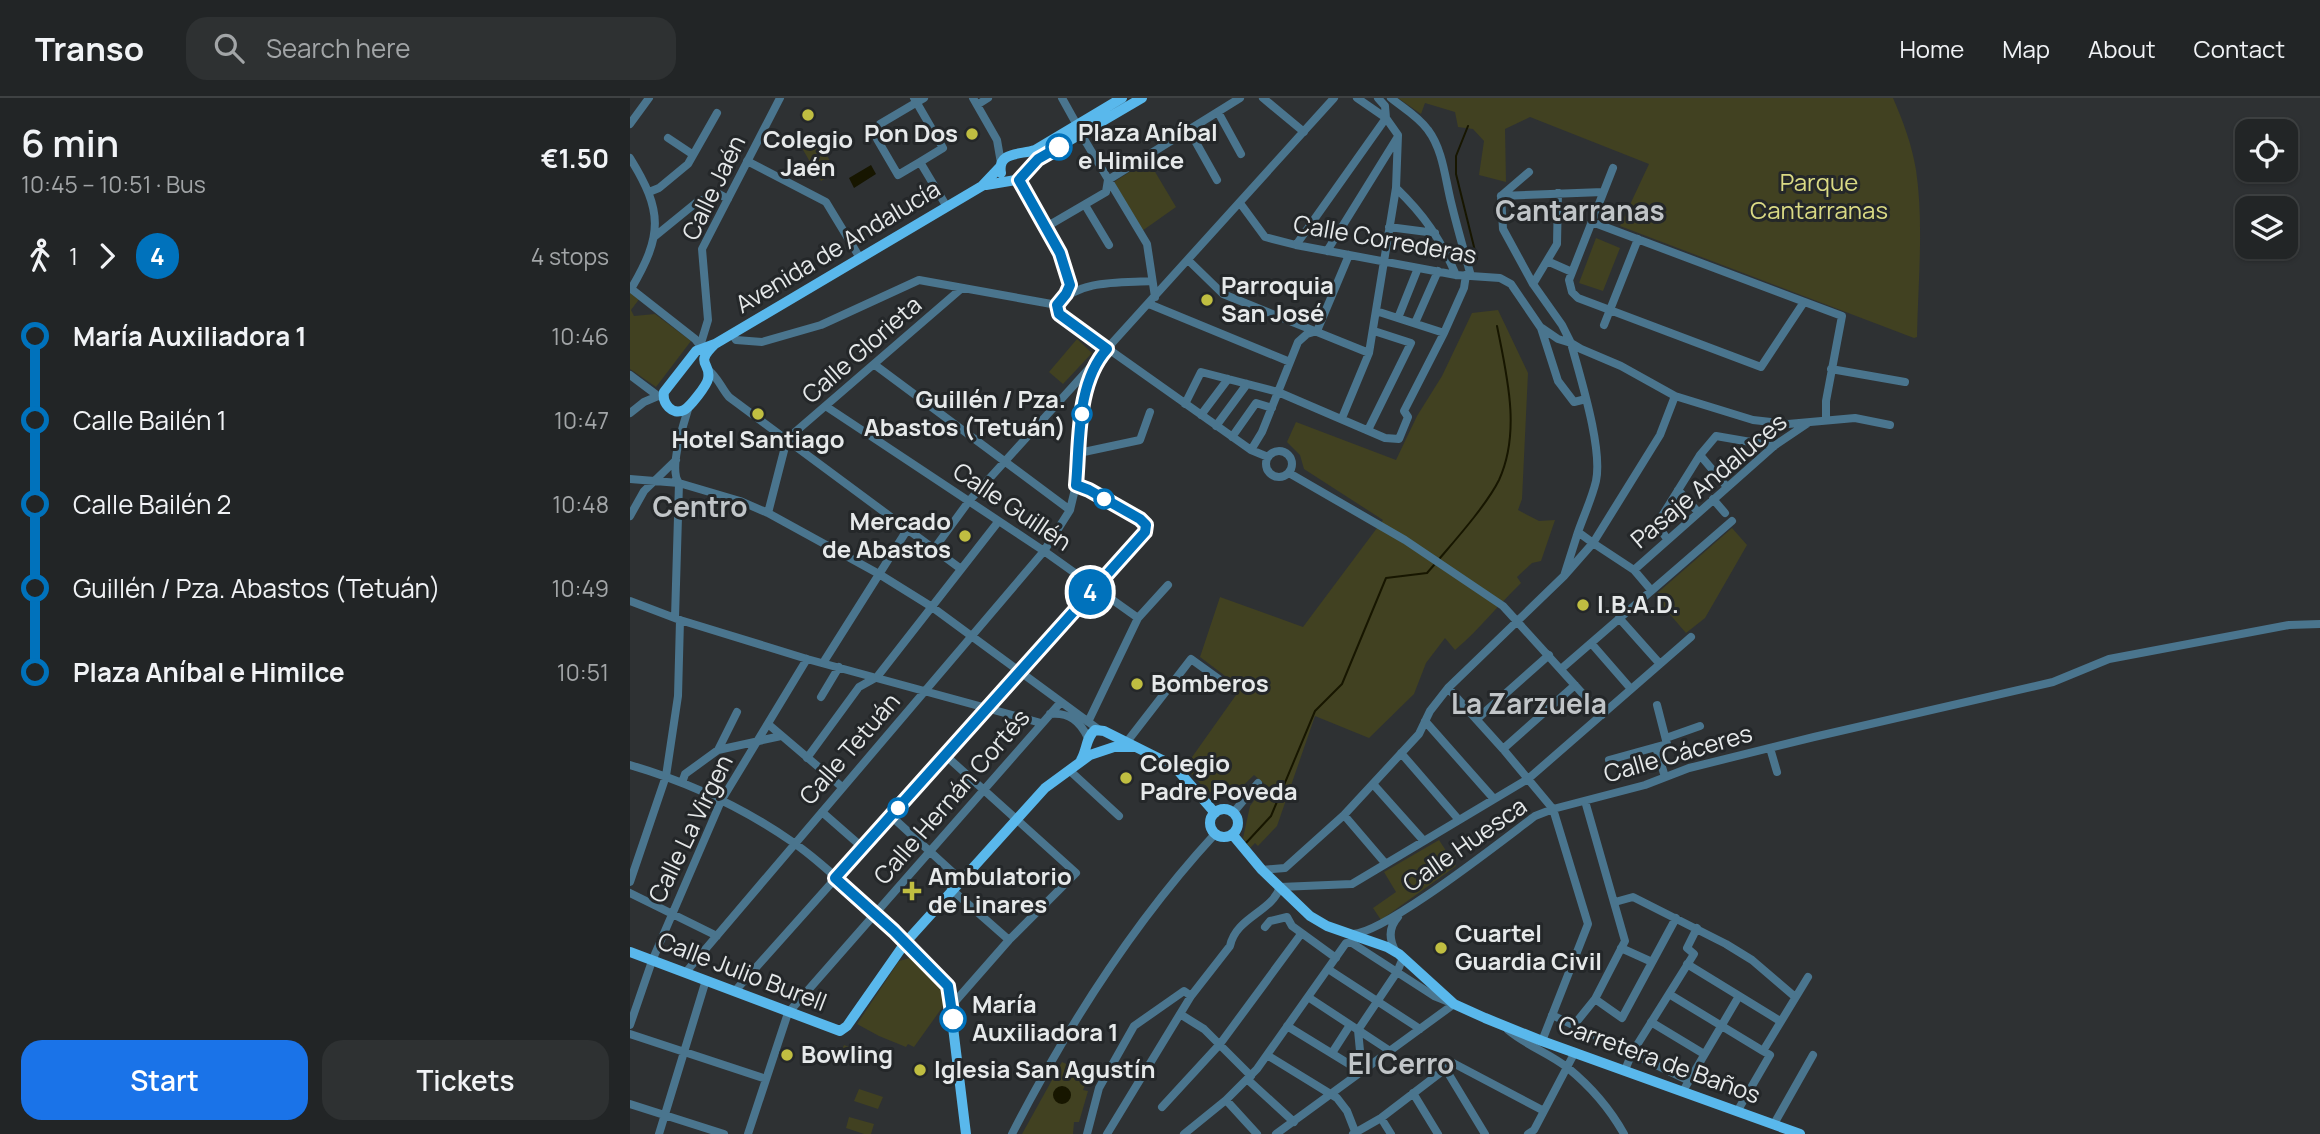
<!DOCTYPE html>
<html lang="en">
<head>
<meta charset="utf-8">
<style>
	:root { --surface:#222526; --page:#2e3132; --text:#f1f3f6; --muted:#a2a5a7; --line:#3f4243; --accent:#1a73e8 }
	body { margin:0; font-family:Manrope,sans-serif; background:var(--page); color:var(--text); height:100vh; display:flex; flex-direction:column; font-size:26px; white-space:nowrap }
	* { box-sizing:border-box; margin:0 }
	p { font-size:23px; color:var(--muted) }
	.icon { flex:none; width:38px; height:38px; fill:none; stroke:currentColor; stroke-width:2; stroke-linecap:round; stroke-linejoin:round }
	.map { position:relative; flex:1; overflow:hidden }
	.side { display:flex; flex-direction:column; background:var(--surface); width:630px }
	.side>* { flex:none }
	.badge { padding:0 14px; border-radius:23px; font-size:24px; line-height:46px }
	.tools { position:absolute; left:1605px; top:21px; display:grid; gap:14px }
	.tools a { display:grid; place-items:center; width:63px; height:63px; border-radius:14px; background:var(--surface); box-shadow:0 2px 5px #0004,0 0 0 2px var(--line); font-size:35px }
	.map>.badge { position:absolute; translate:-50% -50%; box-shadow:0 0 0 4px #fff }
	.legs { display:flex; align-items:center; gap:10px; height:77px; padding:0 21px; font-size:23px }
	.legs p { margin-inline-start:auto }
	.summary { display:flex; align-items:center; justify-content:space-between; height:119px; padding:0 21px }
	h1 { font-size:38px; font-weight:600; line-height:52px }
	.primary-button { display:flex; gap:14px; margin-top:auto; padding:14px 21px }
	.primary-button a { flex:1; height:80px; border-radius:21px; background:var(--accent); color:#fff; font-size:28px; font-weight:600; line-height:80px; text-align:center }
	.primary-button a+a { background:var(--page); color:var(--text) }
	ul { padding:0 21px; list-style:none }
	li { display:flex; align-items:center; gap:24px; height:84px; font-size:26px }
	li i { display:grid; place-items:center; width:10px; height:100%; margin:0 9px; background:currentColor }
	li i::after { content:''; width:18px; height:18px; margin:-9px; border:5px solid; border-radius:50%; background:var(--surface) }
	li p { margin-inline-start:auto }
	li:first-child i { background:linear-gradient(#0000 50%,currentColor 0) }
	li:last-child i { background:linear-gradient(currentColor 50%,#0000 0) }
	header { display:flex; align-items:center; gap:42px; box-sizing:border-box; height:98px; padding:0 35px; background:var(--surface); border-bottom:2px solid var(--line) }
	header strong { font-size:33px }
	nav { display:flex; gap:38px; margin-inline-start:auto; font-size:24px }
	.search { width:490px; height:63px; background:var(--page); display:flex; align-items:center; gap:18px; box-sizing:border-box; padding:0 24px; border-radius:21px; color:var(--muted); font-size:26px }
	main { display:flex; flex:1; min-height:0 }
	.map>svg:first-child { display:block }
</style>
</head>
<body>
<header>
<strong>Transo</strong>
<div class="search"><svg class="icon" aria-label="search" viewBox="0 0 24 24"><circle cx="10" cy="10" r="6"/><path d="M15 15l6 6"/></svg>Search here</div>
<nav><a>Home</a><a>Map</a><a>About</a><a>Contact</a></nav>
</header>
<main>
<section class="side">
<div class="summary"><div><h1>6 min</h1><p>10:45 – 10:51 · Bus</p></div><b>€1.50</b></div>
<div class="legs"><svg class="icon" aria-label="walk" viewBox="0 0 24 24"><circle cx="13" cy="4" r="2"/><path d="M13 8l-2 6 4 7M11 14l-3 7M7 12l3-4h3l4 4"/></svg>1<svg class="icon" aria-label="forward" viewBox="0 0 24 24"><path d="M9 5l7 7-7 7"/></svg><b class="badge" style="background:#0072bc;color:#fff">4</b><p>4 stops</p></div>
<ul>
<li><i style="color:#0072bc"></i><b>María Auxiliadora 1</b><p>10:46</p></li>
<li><i style="color:#0072bc"></i><span>Calle Bailén 1</span><p>10:47</p></li>
<li><i style="color:#0072bc"></i><span>Calle Bailén 2</span><p>10:48</p></li>
<li><i style="color:#0072bc"></i><span>Guillén / Pza. Abastos (Tetuán)</span><p>10:49</p></li>
<li><i style="color:#0072bc"></i><b>Plaza Aníbal e Himilce</b><p>10:51</p></li>
</ul>
<div class="primary-button"><a>Start</a><a>Tickets</a></div>
</section>
<div class="map">
<svg width="1690" height="1036" viewBox="0 0 1690 1036">
	<rect width="100%" height="100%" fill="#2e3133"/>
	<path fill="#414121" d="M768,0H1263C1273,23 1282,47 1286,72C1294,126 1288,184 1287,239L1284,240L990,128L1019,66L900,19L875,31L876,84L849,77L854,43L843,31L828,29L825,14L795,5L791,16Z
		M188,41L206,74L191,83L172,50Z
		M518,62L546,109L512,133L484,84Z
		M966,140L990,150L973,193L949,185Z
		M0,193L10,200L1,212L4,218L25,216L61,243L26,289L0,271Z
		M868,212L898,275L892,401L888,412L909,423L925,422L911,463L902,465L887,479L891,485C868,507 849,532 825,552L815,540L796,565L784,596L739,640L685,618L647,728L628,748L625,745L620,750L613,740L620,708L636,687L624,677C591,711 583,700 555,669L611,590L570,559L590,499L673,529L753,422L674,371L670,357L657,344L666,324L766,362L787,318L812,278L842,215Z
		M447,241L462,255L433,286L419,274Z
		M1102,430L1117,447L1075,520L1056,535L1024,498Z
		M809,742L826,768L751,822L743,810L766,794L754,774Z
		M280,860L312,891L314,907L284,949L278,946L276,949L249,938L227,926L269,863Z
		M214,947L233,955L229,966L209,958Z
		M432,964L460,977L453,992L458,993L449,1024H444L443,1036H392Z
		M229,991L253,999L248,1011L224,1003Z
		M219,1019L244,1026L241,1036H234L216,1030Z"/>
	<path fill="#171600" d="M241,67L246,76L224,90L219,80Z
		M423 997a9 9 0 1 1 18 0a9 9 0 1 1-18 0Z"/>
	<g fill="none" stroke-linecap="round" stroke-linejoin="round">
		<path stroke="#171600" stroke-width="2" d="M838,28L826,58V76L847,161
			M810,460C828,439 857,406 869,382C891,334 877,278 867,228
			M616,745L641,718L685,613L712,586L756,480L797,475L804,467"/>
		<path stroke="#4a758e" stroke-width="8" d="M284,0L313,50L290,64L317,109
			M343,0L367,42L371,65
			M432,0L447,27
			M633,0L674,34
			M727,0L756,20L768,37L766,90C794,117 810,140 826,177
			M748,0L755,8L756,20
			M761,0C773,10 788,18 798,32C813,52 815,80 821,104C827,129 834,153 841,178
			M347,7L358,0
			M588,14L611,56
			M0,26L19,0
			M559,32L587,82
			M451,36L517,146L525,199
			M38,40L62,56
			M0,60C33,113 33,137 1,191
			M117,63L196,104L230,160
			M290,64L268,77L247,41L250,26L294,0
			M983,70L939,182L942,194L948,200L1131,269L1174,204
			M389,82L430,155L440,187L436,196
			M19,94L29,90L58,66L87,15
			M871,98L873,131L903,186L932,227L941,245L951,251L991,268L1045,298L1123,322L1158,326L1225,320L1260,327
			M871,98L973,94
			M871,98L899,74
			M610,105L635,139L666,147L826,177L870,180L881,186L911,230L928,283L944,304L956,301
			M455,107L479,147
			M962,124L1212,218L1196,303V322
			M416,129L476,94L478,82L610,0
			M759,129L805,135
			M24,139L67,104L89,96L98,101
			M666,147L756,20
			M697,153L767,40
			M558,162L593,196L739,255
			M917,163L942,174
			M903,186L927,146L928,95
			M0,190L65,241L72,250
			M519,206L660,264
			M427,207L429,216L621,352L638,359
			M427,207C449,181 491,185 522,183
			M746,213L814,235
			M768,220L788,170
			M785,225L808,173
			M974,227L1008,141
			M912,230L928,241L941,245C950,279 973,350 966,383C962,400 954,417 948,434
			M102,236L106,242L132,244L191,227L289,182L427,207
			M74,256L71,245L78,222L72,151L150,0
			M245,267L440,412
			M1201,271L1275,284
			M78,272C88,279 91,290 99,299L331,471
			M0,277L28,298L33,299
			M555,306L571,274L648,294L755,340L769,341L778,319L774,313L814,235L834,190L836,177
			M197,309L414,453L508,520
			M0,315L14,304L28,298
			M571,317L598,281
			M712,320L739,255L766,90
			M586,328L617,286
			M738,332L781,245L744,233
			M602,339L626,305L642,310
			M157,341L332,190
			M621,352L632,334L668,244L677,236L687,233L719,157
			M636 366a13 13 0 1 1 26 0a13 13 0 1 1-26 0Z
			M449,355L510,342L520,314
			M1070,357L1097,389
			M659,375L775,442L873,508L972,617
			M0,381L49,385L110,403L138,415L249,476L302,509L468,631
			M1048,392L1068,414
			M1083,401L1095,415
			M138,415L157,341
			M0,418L14,393L46,362
			M1037,441L1027,426L1070,357L1086,338L1144,348
			M304,451L339,403L704,0
			M1004,472L1144,348L1178,325
			M1021,492L1004,472L963,445L1030,337L1045,298
			M0,503L50,522L177,561L411,625
			M45,520L49,385C38,371 54,325 59,308
			M989,520L1030,566
			M961,545L1001,591
			M193,565L277,432
			M931,571L1102,423
			M818,590L873,651L923,711L958,826L912,943
			M191,599L209,569
			M420,616C439,614 450,623 458,640
			M847,621L919,557
			M795,623L864,701
			M458,624L508,520L538,487
			M138,626L212,689
			M1036,640L1070,628
			M496,645L561,561L604,592
			M1026,649L1037,646L1027,607
			M1140,650L1147,674
			M873,651L945,587
			M88,652L107,614
			M771,655L829,722
			M315,657L446,775L379,842L322,907
			M177,660L229,589L247,579L368,424
			M979,662L1026,649L1035,679
			M0,667C58,684 114,710 164,745C197,768 233,805 264,833L275,845
			M439,672L489,718
			M52,685L55,676L88,652L151,638
			M743,686L793,742
			M192,714L232,749
			M603,715L628,685
			M714,717L755,765
			M261,718L330,781
			M632,772L655,770L714,717L789,636L800,613L818,590L934,478L963,445L948,434L934,478
			M0,784L36,678L48,598L50,522
			M321,791L379,842
			M0,795L87,838
			M985,804L1003,799L1096,846L1122,862L1164,898
			M635,829L640,823L657,819L662,828L706,860
			M722,836C753,837 874,741 905,718L923,711L1015,687L1059,670L1184,639L1423,584L1479,561L1659,527L1690,526
			M991,850L1022,864
			M766,854C759,842 758,830 768,819
			M1057,866L1150,923
			M698,871L790,931
			M56,874L414,453L440,412L446,387L454,305L468,261
			M105,893L515,434L516,427L510,421L459,392L446,387
			M1039,896L1133,953
			M678,899L760,953
			M965,901L992,920L1046,820
			M550,916L574,931L621,978
			M922,917L1059,983
			M1021,924L1074,956
			M0,927L22,863L91,703L177,561
			M944,927L965,901L995,843L955,703
			M657,928L732,974
			M878,932C897,948 919,955 938,970C960,988 980,1011 994,1036
			M0,936L136,981
			M702,955L720,927
			M637,957L707,1000L717,1013L726,1036
			M815,970L855,1036
			M995,972L1002,955L1064,856L1057,850L1067,830
			M732,974L728,932L767,874L773,860
			M617,981L664,1024
			M1053,993L1109,898
			M783,995L808,1036
			M596,1002L627,1036
			M0,1006L94,1036
			M532,1009L590,946L671,836
			M1108,1012L1140,957L1133,953L1178,879
			M751,1020L761,1036
			M1144,1026L1183,957
			M29,1036L76,882
			M118,1036L158,915L431,604
			M382,1036C437,929 503,825 585,736
			M457,1036L469,990L504,928L554,893L561,898
			M477,1036L561,898L600,848C606,819 642,814 650,789L722,786L898,681L1061,539
			M554,1036L596,1002L627,971L716,845H722L804,898L819,904
			M646,1036L824,906
			M723,1036L751,1020L823,965L914,1013
			M898,1036L904,1032L945,954"/>
		<path stroke="#59b8ec" stroke-width="10" d="M371,75C367,53 391,57 405,52L492,0
			M356,87L392,81L397,71L408,61L512,0
			M85,246C63,267 82,264 78,281C77,287 60,309 54,312C42,318 32,305 34,294L66,253L85,246L352,88L370,69
			M451,662C457,652 456,639 465,632L474,633L544,668L585,715
			M580 725a14 14 0 1 1 28 0a14 14 0 1 1-28 0Z
			M602,736L632,772L680,818L697,828L757,849L769,856L824,906L855,920L912,943L1170,1036
			M275,845L318,888L336,1036
			M0,854L210,933L217,928L275,845L415,690L460,657L484,649H504"/>
	</g>
	<g fill="none" stroke-linecap="round" stroke-linejoin="round">
		<defs>
			<path id="line-1" d="M323,921L318,888L264,833L205,780L515,434L516,427L510,421L459,392L446,387C450,344 446,285 477,251L429,216L427,207L436,196L440,187L430,155L389,82L408,61L429,49"/>
		</defs>
		<use href="#line-1" stroke="#fff" stroke-width="16"/>
		<use href="#line-1" stroke="#0072bc" stroke-width="10"/>
	</g>
	<g fill="#c0be41" stroke="#242729" stroke-width="2.5">
		<circle cx="178" cy="17" r="7"/>
		<circle cx="342" cy="36" r="7"/>
		<circle cx="577" cy="202" r="7"/>
		<circle cx="128" cy="316" r="7"/>
		<circle cx="335" cy="438" r="7"/>
		<circle cx="953" cy="507" r="7"/>
		<circle cx="507" cy="586" r="7"/>
		<circle cx="496" cy="680" r="7"/>
		<path d="M278.5 782.5h7v7h7v7h-7v7h-7v-7h-7v-7h7z"/>
		<circle cx="811" cy="850" r="7"/>
		<circle cx="157" cy="957" r="7"/>
		<circle cx="290" cy="972" r="7"/>
	</g>
	<g fill="#fff" stroke="#0072bc" stroke-width="3.5">
		<circle cx="429" cy="49" r="12"/>
		<circle cx="452" cy="316" r="9"/>
		<circle cx="474" cy="401" r="9"/>
		<circle cx="268" cy="710" r="9"/>
		<circle cx="323" cy="921" r="12"/>
	</g>
	<g text-anchor="middle" stroke-width="6" stroke-linejoin="round" paint-order="stroke">
		<g font-size="24" font-weight="bold" fill="#e6e9ea" stroke="#242729" text-anchor="start">
			<text x="448" y="43">Plaza Aníbal<tspan x="448" dy="28">e Himilce</tspan></text>
			<text x="436" y="310" text-anchor="end">Guillén / Pza.<tspan x="436" dy="28">Abastos (Tetuán)</tspan></text>
			<text x="342" y="915">María<tspan x="342" dy="28">Auxiliadora 1</tspan></text>
		</g>
		<g font-size="24" font-weight="bold" fill="#e6e9ea" stroke="#242729" text-anchor="start">
			<text x="328" y="44" text-anchor="end">Pon Dos</text>
			<text x="178" y="50" text-anchor="middle">Colegio<tspan x="178" dy="28">Jaén</tspan></text>
			<text x="591" y="196">Parroquia<tspan x="591" dy="28">San José</tspan></text>
			<text x="128" y="350" text-anchor="middle">Hotel Santiago</text>
			<text x="321" y="432" text-anchor="end">Mercado<tspan x="321" dy="28">de Abastos</tspan></text>
			<text x="967" y="515">I.B.A.D.</text>
			<text x="521" y="594">Bomberos</text>
			<text x="510" y="674">Colegio<tspan x="510" dy="28">Padre Poveda</tspan></text>
			<text x="298" y="787">Ambulatorio<tspan x="298" dy="28">de Linares</tspan></text>
			<text x="825" y="844">Cuartel<tspan x="825" dy="28">Guardia Civil</tspan></text>
			<text x="171" y="965">Bowling</text>
			<text x="304" y="980">Iglesia San Agustín</text>
		</g>
		<g font-size="24" fill="#dada84" stroke="#242729">
			<text x="1189" y="93">Parque<tspan x="1189" dy="28">Cantarranas</tspan></text>
		</g>
		<g font-size="24" fill="#e6e9ea" stroke="#242729">
			<text transform="translate(84 90) rotate(-64)" y="8">Calle Jaén</text>
			<text transform="translate(755 142) rotate(10)" y="8">Calle Correderas</text>
			<text transform="translate(208 149) rotate(-31)" y="8">Avenida de Andalucía</text>
			<text transform="translate(232 252) rotate(-41)" y="8">Calle Glorieta</text>
			<text transform="translate(1079 383) rotate(-40)" y="8">Pasaje Andaluces</text>
			<text transform="translate(382 409) rotate(34)" y="8">Calle Guillén</text>
			<text transform="translate(220 651) rotate(-49)" y="8">Calle Tetuán</text>
			<text transform="translate(1048 656) rotate(-16)" y="8">Calle Cáceres</text>
			<text transform="translate(322 699) rotate(-49)" y="8">Calle Hernán Cortés</text>
			<text transform="translate(61 731) rotate(-64)" y="8">Calle La Virgen</text>
			<text transform="translate(835 747) rotate(-35)" y="8">Calle Huesca</text>
			<text transform="translate(112 874) rotate(21)" y="8">Calle Julio Burell</text>
			<text transform="translate(1029 962) rotate(20)" y="8">Carretera de Baños</text>
		</g>
		<g font-size="28" font-weight="bold" fill="#c1c5c8" stroke="#242729">
			<text x="950" y="123">Cantarranas</text>
			<text x="70" y="419">Centro</text>
			<text x="899" y="616">La Zarzuela</text>
			<text x="771" y="976">El Cerro</text>
		</g>
	</g>
</svg>
<div class="tools">
<a><svg class="icon" aria-label="locate" viewBox="0 0 24 24"><circle cx="12" cy="12" r="6"/><path d="M12 2v4M12 18v4M2 12h4M18 12h4"/></svg></a>
<a><svg class="icon" aria-label="layers" viewBox="0 0 24 24"><path d="M12 4l9 5-9 5-9-5zM3 14l9 5 9-5"/></svg></a>
</div>
<b class="badge" style="left:460px;top:494px;background:#0072bc;color:#fff">4</b>
</div>
</main>
</body>
</html>
